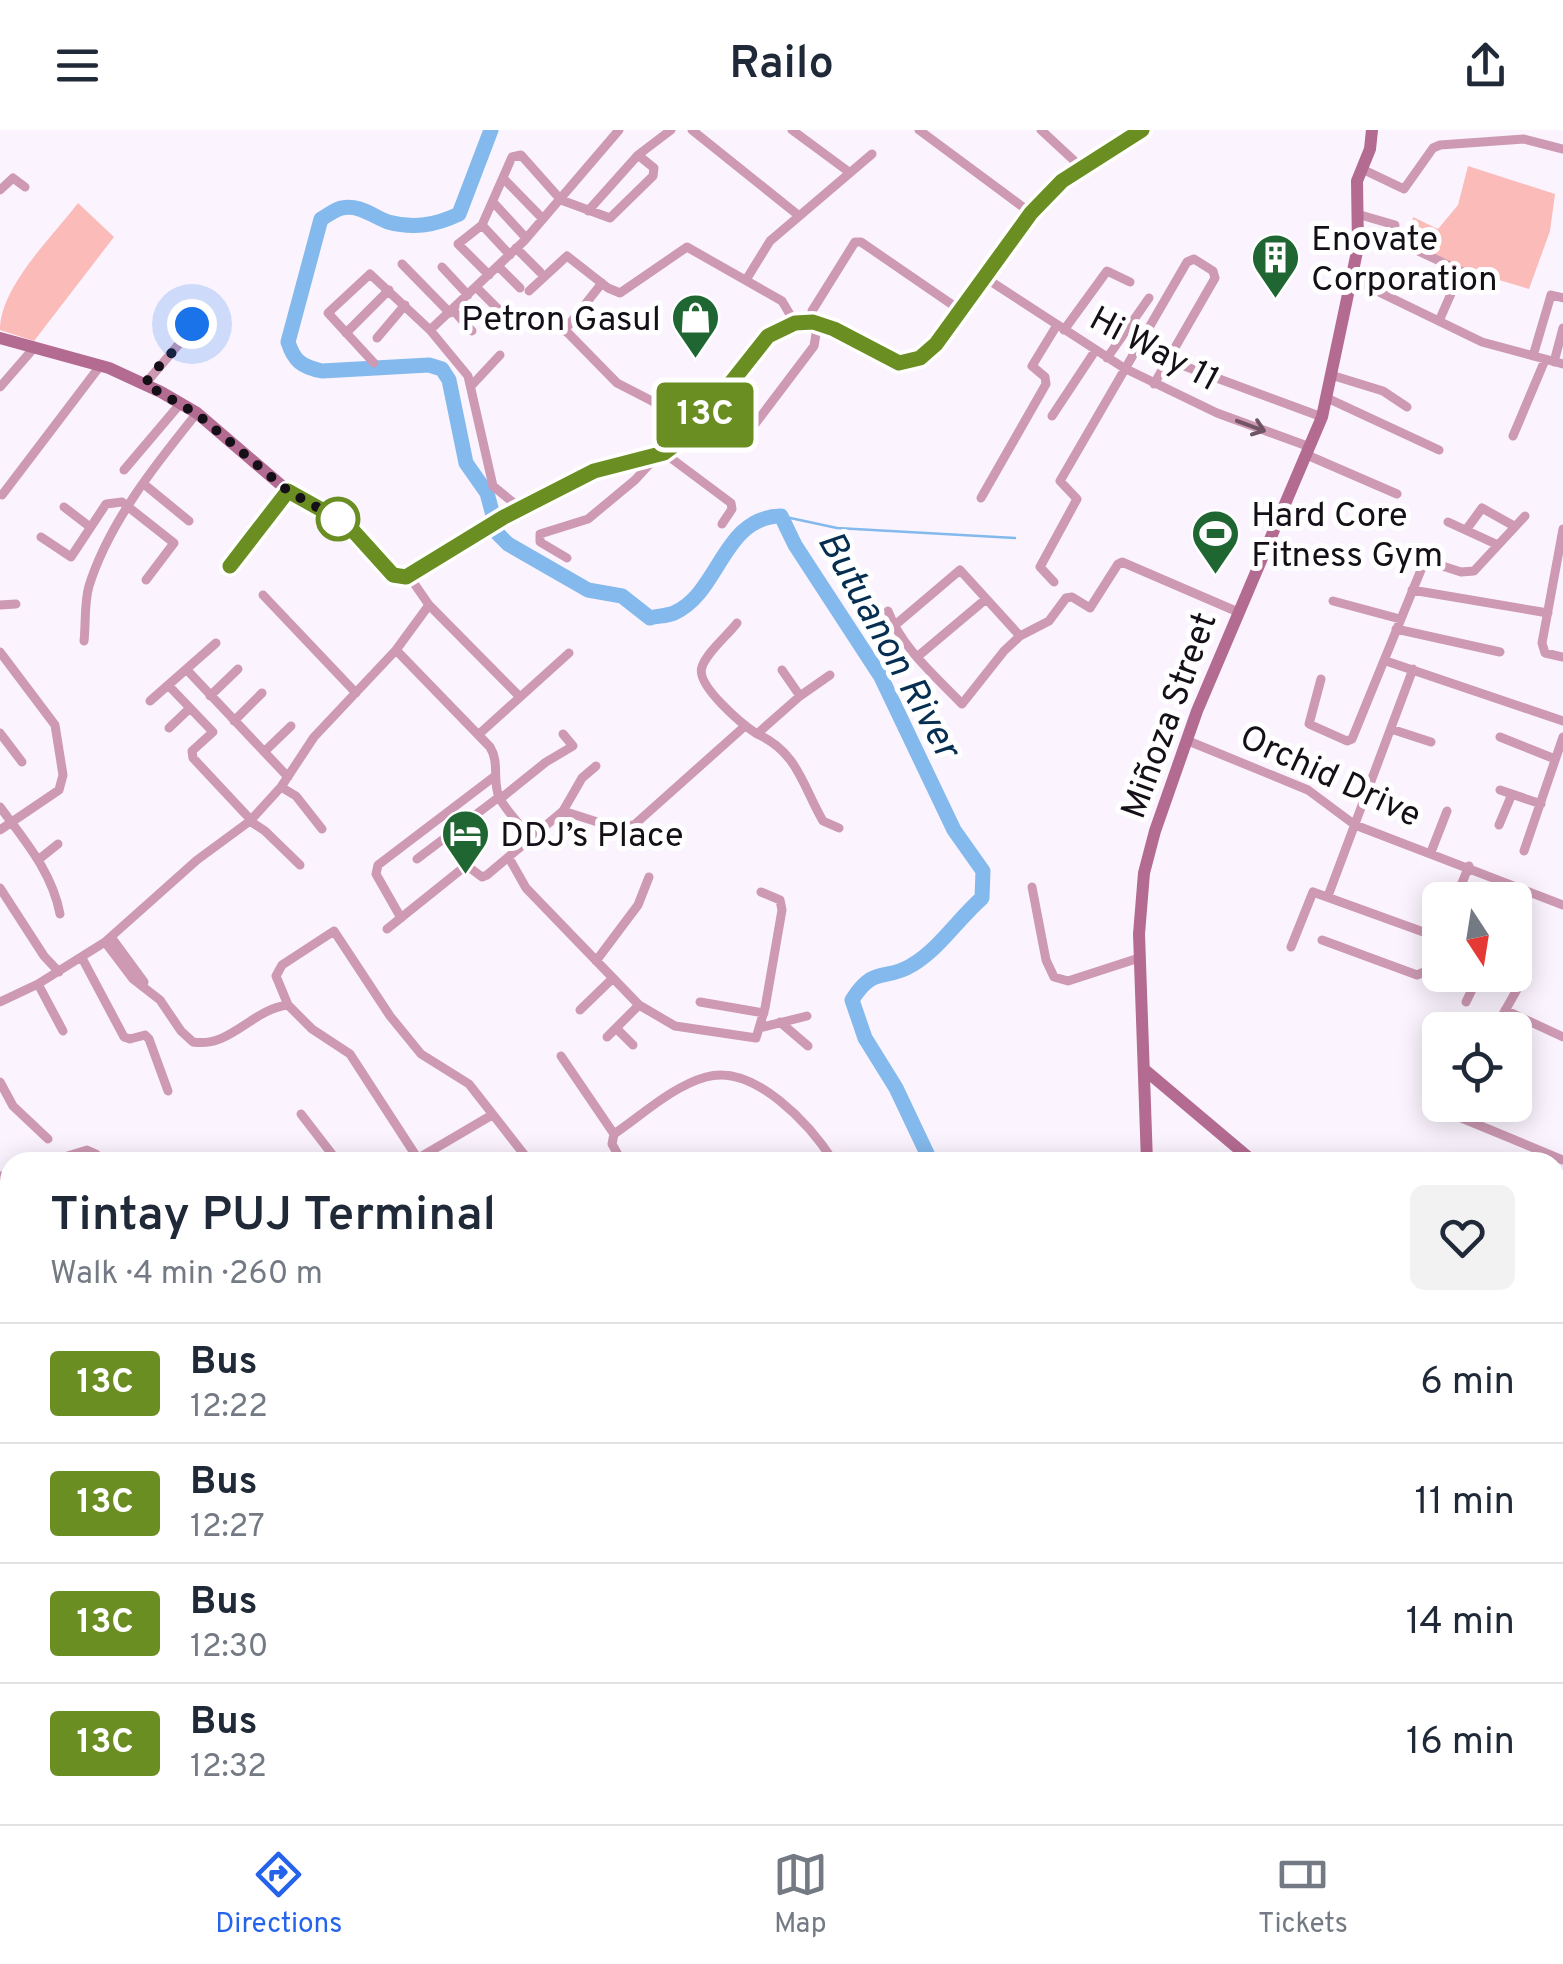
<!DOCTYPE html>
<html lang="en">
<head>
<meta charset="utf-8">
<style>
	:root { --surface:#fff; --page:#f2f2f3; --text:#1f2937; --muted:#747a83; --line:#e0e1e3; --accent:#2563eb }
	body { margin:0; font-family:Overpass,sans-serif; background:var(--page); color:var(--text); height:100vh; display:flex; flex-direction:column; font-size:38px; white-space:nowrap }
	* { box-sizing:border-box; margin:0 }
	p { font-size:32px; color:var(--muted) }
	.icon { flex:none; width:55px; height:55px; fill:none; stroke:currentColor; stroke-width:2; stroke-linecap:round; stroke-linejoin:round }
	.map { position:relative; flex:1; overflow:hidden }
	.sheet { position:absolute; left:0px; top:1022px; width:1565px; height:672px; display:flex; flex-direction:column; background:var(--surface); border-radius:30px 30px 0 0; box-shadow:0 5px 25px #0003 }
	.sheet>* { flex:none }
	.badge { padding:0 20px; border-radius:8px; font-size:35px; line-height:65px }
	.needle { width:65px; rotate:168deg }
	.buttons { position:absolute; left:1422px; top:752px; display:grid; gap:20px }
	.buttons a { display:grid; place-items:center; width:110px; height:110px; border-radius:15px; background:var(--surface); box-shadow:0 5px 25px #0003; font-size:50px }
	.you { position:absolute; width:50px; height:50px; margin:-25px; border:8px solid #fff; border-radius:50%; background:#1a73e8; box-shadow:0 0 0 15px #1a73e833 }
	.map>.badge { position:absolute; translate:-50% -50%; box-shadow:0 0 0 5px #fff }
	.round { display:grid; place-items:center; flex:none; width:105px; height:105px; border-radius:15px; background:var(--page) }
	.overview { display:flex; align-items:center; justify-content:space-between; height:170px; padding:0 50px }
	h1 { font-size:48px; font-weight:600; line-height:75px }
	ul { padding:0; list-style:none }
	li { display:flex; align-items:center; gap:30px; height:120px; padding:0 50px; border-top:2px solid var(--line) }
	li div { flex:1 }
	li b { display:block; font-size:38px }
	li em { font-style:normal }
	li .badge { min-width:110px; font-weight:700; text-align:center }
	header { display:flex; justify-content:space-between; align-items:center; height:130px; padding:0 50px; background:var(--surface); font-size:45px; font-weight:600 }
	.dock { display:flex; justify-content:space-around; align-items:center; height:140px; border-top:2px solid var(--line); background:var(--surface); font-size:28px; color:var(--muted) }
	.dock a { display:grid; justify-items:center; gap:5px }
	.dock .selected { color:var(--accent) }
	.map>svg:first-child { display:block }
</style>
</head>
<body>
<header><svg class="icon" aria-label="menu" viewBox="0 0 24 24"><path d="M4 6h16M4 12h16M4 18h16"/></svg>Railo<svg class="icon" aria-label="share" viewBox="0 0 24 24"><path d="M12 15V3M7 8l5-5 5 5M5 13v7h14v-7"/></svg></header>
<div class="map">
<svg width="1563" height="1694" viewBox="0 0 1563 1694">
	<rect width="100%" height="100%" fill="#fbf4ff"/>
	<path fill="#fbbbb9" d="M1468,36L1555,64L1550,101L1529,159L1462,139L1407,117L1413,87L1438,99L1458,75Z
		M78,73L114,107L34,211L0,200C0,157 52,107 78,73Z"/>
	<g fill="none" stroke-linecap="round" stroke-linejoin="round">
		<path stroke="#83b9ec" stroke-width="2.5" d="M781,386L837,398L1015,408"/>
		<path stroke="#83b9ec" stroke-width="15" d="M491,0L459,84C436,95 414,99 388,92C374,87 359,74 342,78C335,79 327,86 321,89L288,212C294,231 302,237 322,241L429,235L442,239L449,250L466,333L487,363L498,404L508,414L588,460L622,466L650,488C657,486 667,486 674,483C720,463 722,387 781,386L795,415L881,547L954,700L983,741L982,768C958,789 939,819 912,835C885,852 875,834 852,870L865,908L896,958L931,1032"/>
		<path stroke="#cd99b3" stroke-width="9" d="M692,0L798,85
			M792,0L849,42
			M919,0L1031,83
			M1041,0L1081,37
			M1362,39L1404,59L1433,18L1440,15L1524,9L1562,19
			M504,49L543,89
			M0,60L13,48L25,57
			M493,72L526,108
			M588,81L638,25L671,0
			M1357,84L1395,95
			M482,95L510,125
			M516,118L540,142
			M1418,121L1461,141L1439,191
			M402,134L450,183
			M498,136L520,158
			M442,137L468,165
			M489,145L458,114L482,95L512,27L521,25L561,70L610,88L653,46L654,38L638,25
			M984,147L1124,238L1217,283L1310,317
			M1350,148L1482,212L1563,234
			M746,150L770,111L872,24
			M476,157L498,179
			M529,161L567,126L608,158L620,163L687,117L782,171L795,193
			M453,180L472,201
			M546,188L568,203L617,253L652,271L692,302
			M430,200L524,111L619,0
			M1064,200L1107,141L1130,152
			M564,201L602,153
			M346,203L389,160
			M377,208L405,175
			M1533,226L1551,165L1563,168
			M1107,228L1149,168
			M1168,230L1322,287
			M1554,232L1563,198
			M374,233L328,183L370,144L430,200L468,246L493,356L520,378
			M1331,245L1383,261L1407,277
			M145,254L190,201L196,177
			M472,255L500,225
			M0,257L33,219
			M1327,268L1439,320
			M1052,286L1095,221
			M752,298L814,216L816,204L812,181L855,112H861L960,180
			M1513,306L1545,230
			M664,323L731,373L732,379L722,394
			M1307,325L1397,364
			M124,340L180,274
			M145,355L189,391
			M2,365L100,236
			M981,368L1046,254L1045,247L1032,236L1057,195
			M64,377L90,397
			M1448,392L1498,415
			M1563,399L1542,513L1545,523L1563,527
			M1466,400L1482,378L1514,396
			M41,407L71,427L106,374L122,372L174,413L146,450
			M567,428L540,412V404L588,389L635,350L657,326
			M409,446L429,475L520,567
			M1054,452L1040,437L1077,369L1060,351L1187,132L1194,129L1213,141L1215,148L1154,254
			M1412,460L1548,483
			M263,465L356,563
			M1333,471L1400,489
			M0,475L16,474
			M888,481C902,518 934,545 962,574L1004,521L1020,506L1049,491L1066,468L1072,467L1090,478L1118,434L1122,432L1238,482
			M737,493C727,506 707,522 702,537C695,555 743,595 757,604L800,566L830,545
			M894,496L960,440L1020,506
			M1396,499L1500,522
			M84,511C86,493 84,473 89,456C109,392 156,334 197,283
			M396,520L490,617C500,633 492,650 499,667C506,681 521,695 530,708
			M0,522L55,595L63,645L59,660L0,700
			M917,527L986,469
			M1386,531L1563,591
			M187,540L288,647
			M782,540L800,566
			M1321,549L1309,594L1347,611L1352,609L1423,435L1430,432L1461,442L1474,441L1525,386
			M169,556L213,602L192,621L193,628L251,690
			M210,566L238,539
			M150,571L216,513
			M234,591L262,563
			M169,598L190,578
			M1391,599L1431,612
			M0,603L22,632
			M757,604C798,622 803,657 823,691L839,698
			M478,605L569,523
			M1500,607L1555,629
			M1186,610L1308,660L1355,695L1563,775
			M264,622L291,596
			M281,657L296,666L322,699
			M1368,660L1404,676
			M1500,660L1541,674
			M500,669L546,632L573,616L563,604
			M0,677C25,711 52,742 60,784
			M563,681L582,648L596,636
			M250,691L265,701L300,735
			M1499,695L1512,664
			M1524,721L1563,607
			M1431,722L1447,681
			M509,728L526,758L639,875L675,896L756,908L765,878L782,780L780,770L761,762
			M417,729L499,667
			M38,730L58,714
			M1032,757L1046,830L1054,847L1068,851L1139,828
			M0,758L44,826L59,842
			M1328,766L1413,539
			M1455,770L1469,736
			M401,788L376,744L378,735L495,646
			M387,799L463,738H470L482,747L487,745L563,681L610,696L634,695L745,596
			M111,807L144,852
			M1322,810L1417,845L1429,840L1440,808
			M105,812L133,849L160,870L181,901L193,912C231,918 252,879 288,875
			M1291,817L1313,762L1440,808
			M82,828L124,907L130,909L145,905L149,909L168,961
			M596,831L638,775L649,747
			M38,854L63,901
			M0,872L38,854L105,812L197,730L250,691L281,657L314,607L396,520L429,475
			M700,872L764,883
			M1466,872L1479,845
			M580,880L613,848
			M1505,880L1563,907
			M780,892L808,916
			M1498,893L1527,842
			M616,898L633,915
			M759,898L807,886
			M607,907L639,875
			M561,926L614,1004L612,1014L622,1032
			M0,952L13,976L48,1009
			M301,984L338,1032
			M1459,987L1563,1030
			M614,1004C642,985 673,956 706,947C755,933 811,996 834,1032
			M48,1032L87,1020L96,1024L100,1032
			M412,1032L492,985
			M420,1032L350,924L312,899L288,875L276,846L282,835L334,801L390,886L421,924L469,954L530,1032
			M0,1046H10
			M1555,1256L1559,1242
			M1555,1435L1563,1437
			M1555,1472L1563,1463
			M1555,1489L1563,1496
			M1555,1537L1563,1544
			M0,1547L10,1517
			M1555,1592L1563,1596
			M1555,1683L1563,1640
			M322,1685L323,1694
			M618,1685L625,1694
			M678,1685L681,1694
			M806,1685L807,1694
			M963,1688L1003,1694
			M906,1694L907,1685
			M1018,1694L1060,1692L1068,1685
			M1163,1694L1180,1685
			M1472,1694L1474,1685
			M1512,1694L1515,1685"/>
		<path stroke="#b46b91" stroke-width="12" d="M0,208L109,238L161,262L197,283L288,361L347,394L393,445L403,448L504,387L594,341L664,323L692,302L768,206L795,193L813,192L834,199L899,233L920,228L936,214L1031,83L1062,51L1142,0
			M1145,940L1254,1032
			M1147,1032L1139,804L1144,743L1155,701L1197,581L1322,287L1358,117L1357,51L1370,19L1372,0
			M1555,1104L1563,1097
			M0,1191L10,1201
			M575,1685L579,1694
			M1133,1685L1134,1694"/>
	</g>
	<defs><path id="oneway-shaft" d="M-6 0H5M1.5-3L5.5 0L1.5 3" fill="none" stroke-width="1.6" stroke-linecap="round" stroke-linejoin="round" transform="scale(2.5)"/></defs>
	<use stroke="#715466" href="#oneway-shaft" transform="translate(1251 296) rotate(20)"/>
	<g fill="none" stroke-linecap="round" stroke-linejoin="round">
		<defs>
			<path id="line" d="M230,436L288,361L347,394L393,445L406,447L504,387L594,341L664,323L692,302L768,206L795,193L813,192L834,199L899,233L920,228L936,214L1031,83L1062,51L1142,0"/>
		</defs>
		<use href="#line" stroke="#fff" stroke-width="22"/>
		<use href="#line" stroke="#6b8e23" stroke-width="15"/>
		<path stroke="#150f18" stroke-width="10" stroke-dasharray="0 18" d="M192,194C182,218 159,232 145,254L197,284L288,361L342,391L338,389"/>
	</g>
	<defs>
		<symbol id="building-pin" viewBox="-11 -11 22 30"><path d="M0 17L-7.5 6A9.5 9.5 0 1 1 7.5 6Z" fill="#206632" stroke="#fff"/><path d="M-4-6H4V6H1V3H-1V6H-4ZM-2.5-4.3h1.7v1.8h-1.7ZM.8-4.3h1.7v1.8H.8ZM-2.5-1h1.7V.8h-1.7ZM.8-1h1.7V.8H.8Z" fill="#fff"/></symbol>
		<symbol id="shop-pin" viewBox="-11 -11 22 30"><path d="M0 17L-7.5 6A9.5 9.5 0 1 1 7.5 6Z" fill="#206632" stroke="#fff"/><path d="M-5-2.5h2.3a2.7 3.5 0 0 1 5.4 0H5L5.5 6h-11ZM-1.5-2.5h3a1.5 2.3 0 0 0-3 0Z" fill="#fff"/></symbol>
		<symbol id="stadium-pin" viewBox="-11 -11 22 30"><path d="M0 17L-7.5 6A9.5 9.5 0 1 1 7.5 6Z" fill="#206632" stroke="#fff"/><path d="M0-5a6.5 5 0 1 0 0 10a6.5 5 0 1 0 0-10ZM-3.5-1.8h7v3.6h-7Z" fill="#fff"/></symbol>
		<symbol id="hotel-pin" viewBox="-11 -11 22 30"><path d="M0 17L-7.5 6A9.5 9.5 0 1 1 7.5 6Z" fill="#206632" stroke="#fff"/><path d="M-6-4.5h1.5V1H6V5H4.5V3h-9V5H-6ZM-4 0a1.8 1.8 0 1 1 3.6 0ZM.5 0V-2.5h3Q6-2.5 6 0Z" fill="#fff"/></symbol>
	</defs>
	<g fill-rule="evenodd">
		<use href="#building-pin" x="1248" y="100" width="55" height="75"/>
		<use href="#shop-pin" x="668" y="160" width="55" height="75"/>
		<use href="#stadium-pin" x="1188" y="376" width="55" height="75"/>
		<use href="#hotel-pin" x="438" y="676" width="55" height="75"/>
	</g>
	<circle fill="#fff" stroke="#6b8e23" stroke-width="5" cx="338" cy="389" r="20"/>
	<g text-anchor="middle" stroke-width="10" stroke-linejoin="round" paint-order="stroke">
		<g font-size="35" fill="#150f18" stroke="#fff" text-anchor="start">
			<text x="1311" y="120">Enovate<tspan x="1311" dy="40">Corporation</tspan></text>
			<text x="661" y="200" text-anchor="end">Petron Gasul</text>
			<text x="1251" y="396">Hard Core<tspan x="1251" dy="40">Fitness Gym</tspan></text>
			<text x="500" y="716">DDJ’s Place</text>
		</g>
		<g font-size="35" fill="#150f18" stroke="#fff">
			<text transform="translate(1155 218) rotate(28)" y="12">Hi Way 11</text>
			<text transform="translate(1168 585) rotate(-70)" y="12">Miñoza Street</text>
			<text transform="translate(1331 645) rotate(25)" y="12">Orchid Drive</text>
		</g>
		<g font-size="38" font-style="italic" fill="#052e50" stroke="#fff">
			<text transform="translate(890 514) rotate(61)" y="13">Butuanon River</text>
		</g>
	</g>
</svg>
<div class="buttons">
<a><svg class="needle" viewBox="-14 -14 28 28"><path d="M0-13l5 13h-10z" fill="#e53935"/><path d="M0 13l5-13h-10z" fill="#747a83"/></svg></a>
<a><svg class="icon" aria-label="locate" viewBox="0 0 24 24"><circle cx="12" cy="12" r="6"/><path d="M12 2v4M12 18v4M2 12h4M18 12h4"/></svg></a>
</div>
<div class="you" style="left:192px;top:194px"></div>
<b class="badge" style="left:705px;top:285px;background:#6b8e23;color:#fff">13C</b>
<section class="sheet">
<div class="overview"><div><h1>Tintay PUJ Terminal</h1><p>Walk · 4 min · 260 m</p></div><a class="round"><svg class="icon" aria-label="heart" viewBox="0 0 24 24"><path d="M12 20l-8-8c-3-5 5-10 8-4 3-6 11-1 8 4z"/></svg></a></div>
<ul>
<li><span class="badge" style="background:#6b8e23;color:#fff">13C</span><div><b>Bus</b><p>12:22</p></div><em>6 min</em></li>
<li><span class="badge" style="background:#6b8e23;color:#fff">13C</span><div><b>Bus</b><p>12:27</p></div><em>11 min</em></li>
<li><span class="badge" style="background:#6b8e23;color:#fff">13C</span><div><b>Bus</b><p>12:30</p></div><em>14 min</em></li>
<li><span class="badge" style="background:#6b8e23;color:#fff">13C</span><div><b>Bus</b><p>12:32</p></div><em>16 min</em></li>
</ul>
</section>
</div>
<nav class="dock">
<a class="selected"><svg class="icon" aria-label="directions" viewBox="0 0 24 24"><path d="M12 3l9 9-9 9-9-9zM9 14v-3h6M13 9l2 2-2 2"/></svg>Directions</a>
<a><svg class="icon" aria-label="map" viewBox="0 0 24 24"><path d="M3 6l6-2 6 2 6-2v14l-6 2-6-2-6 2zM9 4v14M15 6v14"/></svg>Map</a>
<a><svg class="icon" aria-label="tickets" viewBox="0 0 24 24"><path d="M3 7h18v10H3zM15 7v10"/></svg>Tickets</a>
</nav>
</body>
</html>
